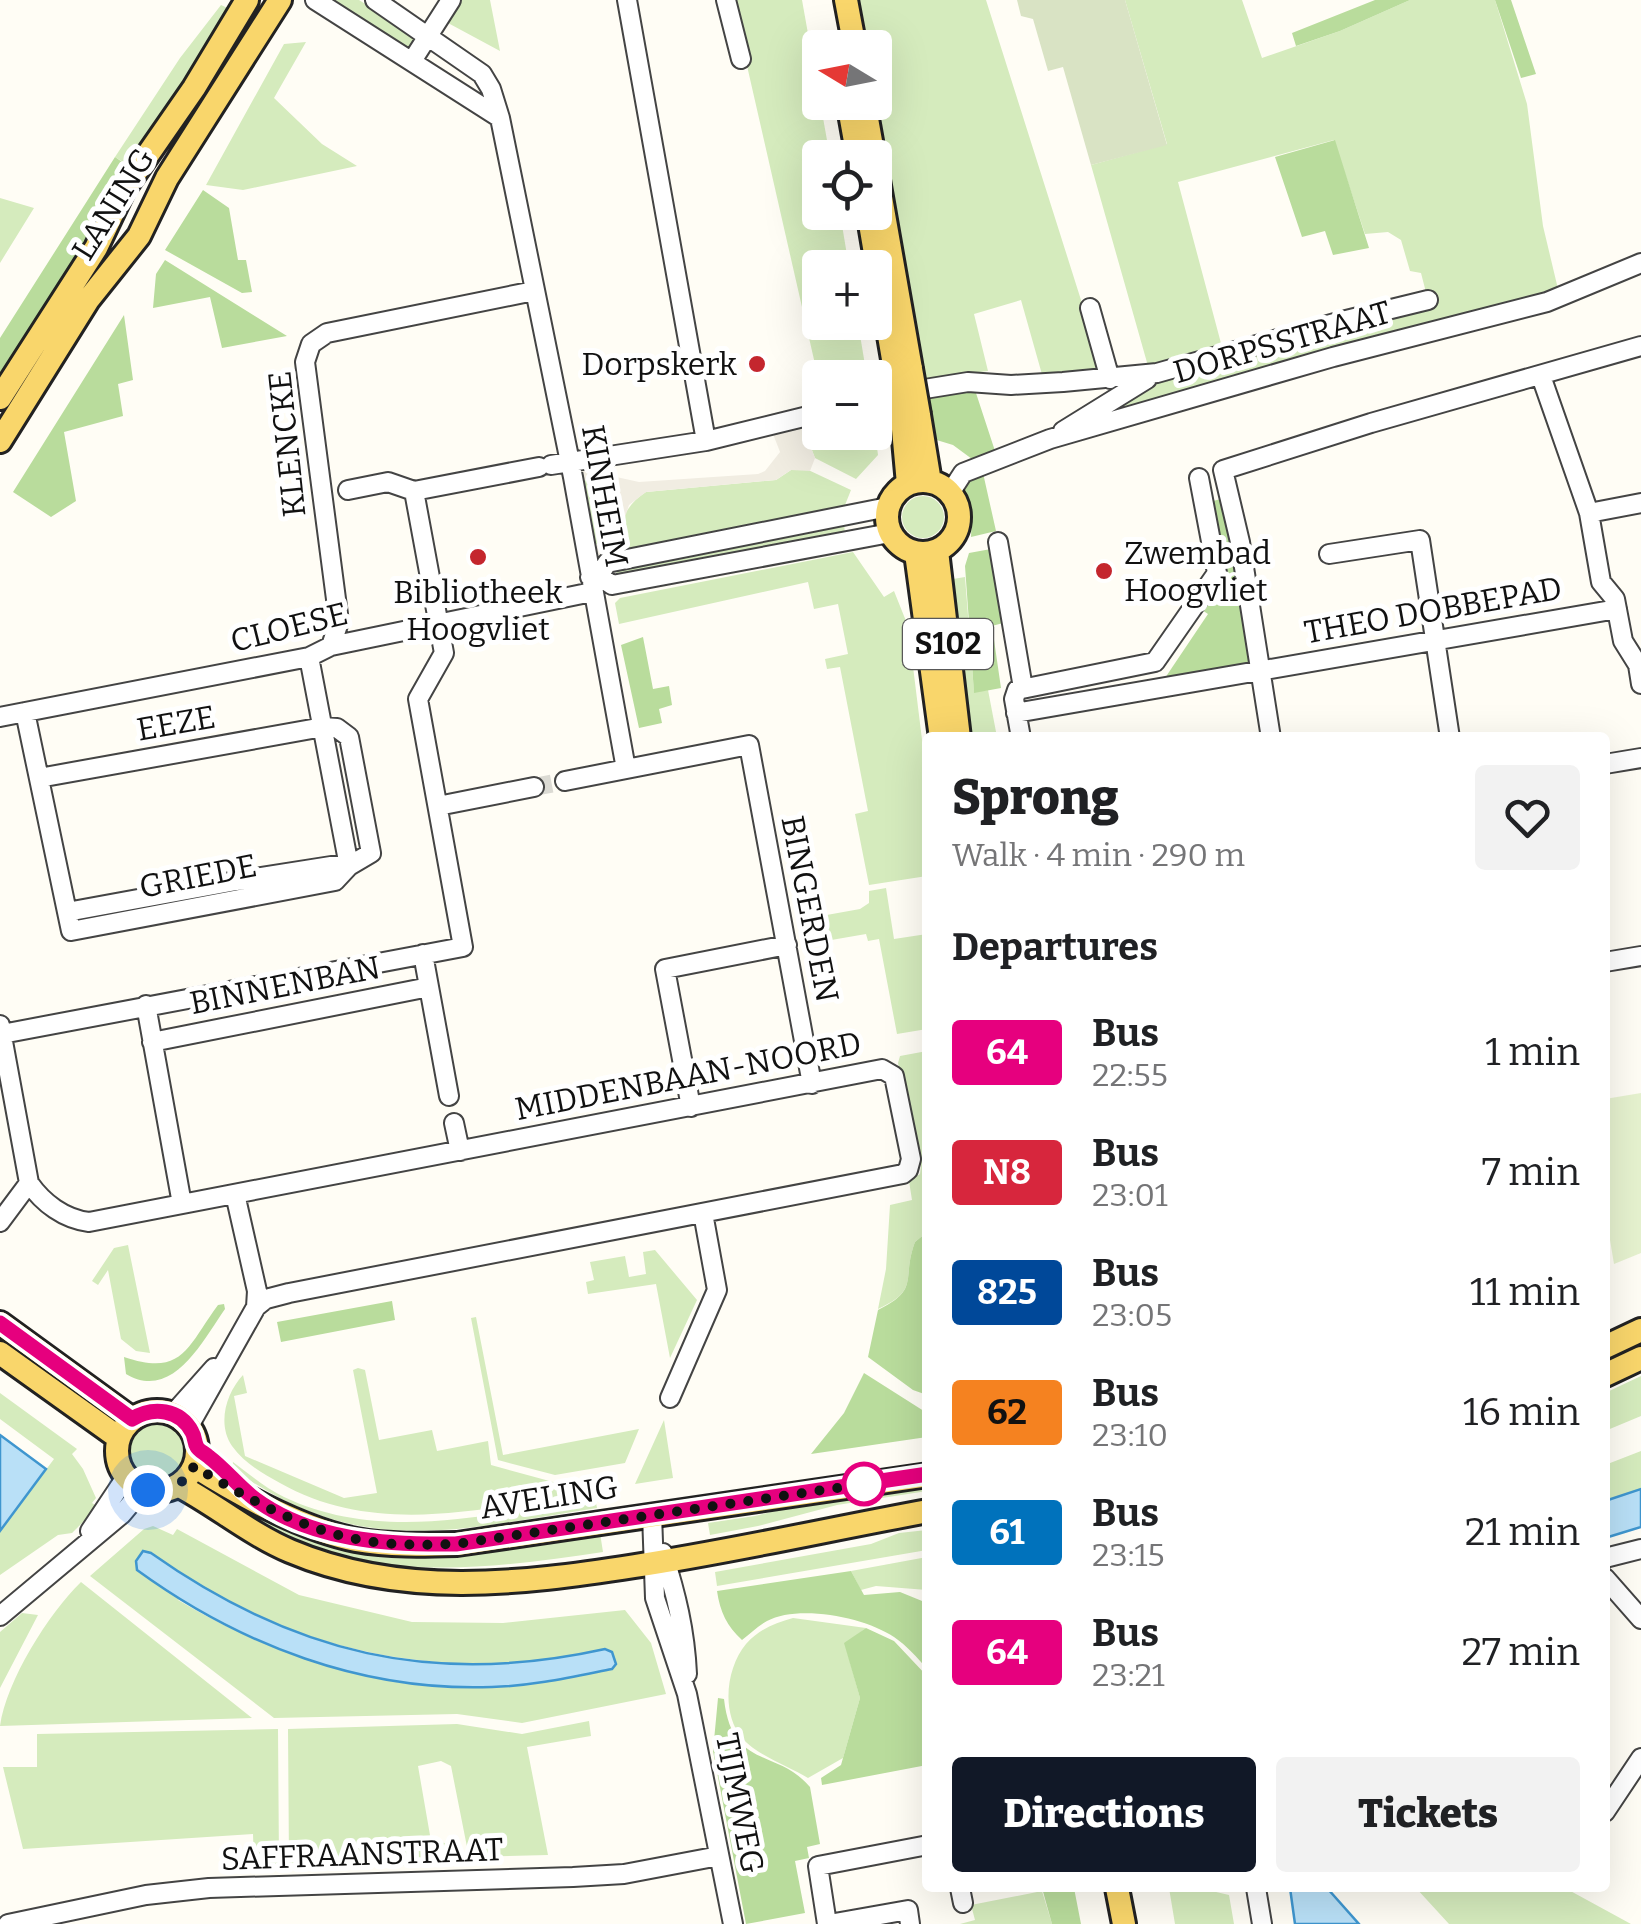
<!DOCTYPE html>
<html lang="en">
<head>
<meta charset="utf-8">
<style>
	:root { --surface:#fff; --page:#f2f2f2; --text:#202124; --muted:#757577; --accent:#111827 }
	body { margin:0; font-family:Bitter,serif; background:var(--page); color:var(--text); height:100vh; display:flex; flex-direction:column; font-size:38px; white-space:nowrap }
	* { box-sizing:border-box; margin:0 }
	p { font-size:32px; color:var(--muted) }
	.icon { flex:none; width:55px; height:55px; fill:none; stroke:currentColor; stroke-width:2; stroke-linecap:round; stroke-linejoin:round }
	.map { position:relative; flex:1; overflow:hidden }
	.side { position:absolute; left:922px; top:732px; width:688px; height:1160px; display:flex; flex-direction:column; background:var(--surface); border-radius:10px; box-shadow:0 10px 40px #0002 }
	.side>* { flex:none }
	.badge { padding:0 20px; border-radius:8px; font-size:35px; line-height:65px }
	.needle { width:65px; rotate:280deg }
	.buttons { position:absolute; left:802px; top:30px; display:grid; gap:20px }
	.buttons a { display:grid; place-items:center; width:90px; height:90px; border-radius:10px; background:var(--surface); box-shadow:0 10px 40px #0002; font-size:50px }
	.you { position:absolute; width:50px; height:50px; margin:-25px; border:8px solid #fff; border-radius:50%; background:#1a73e8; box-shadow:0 0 0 15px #1a73e833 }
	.map>.badge { position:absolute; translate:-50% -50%; box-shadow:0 0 0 5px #fff }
	h2 { padding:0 30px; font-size:38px; line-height:90px }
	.round { display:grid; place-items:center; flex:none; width:105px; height:105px; border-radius:10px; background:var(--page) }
	.summary { display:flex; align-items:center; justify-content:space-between; height:170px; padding:0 30px }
	h1 { font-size:48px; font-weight:800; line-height:75px }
	.action { display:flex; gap:20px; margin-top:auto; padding:20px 30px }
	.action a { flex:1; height:115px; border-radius:10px; background:var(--accent); color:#fff; font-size:40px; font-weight:800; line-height:115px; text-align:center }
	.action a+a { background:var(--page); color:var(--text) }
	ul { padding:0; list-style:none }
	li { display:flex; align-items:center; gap:30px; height:120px; padding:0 30px }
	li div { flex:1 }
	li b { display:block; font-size:38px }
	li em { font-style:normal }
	li .badge { min-width:110px; font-weight:700; text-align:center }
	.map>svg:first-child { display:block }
</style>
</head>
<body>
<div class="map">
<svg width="1641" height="1924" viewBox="0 0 1641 1924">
	<rect width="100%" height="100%" fill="#fffdf5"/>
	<path fill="#d5ebbd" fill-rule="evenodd" d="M330,0H359L412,34L416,40L412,48L407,49Z
		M462,0H490L500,51L448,23Z
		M732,0H802L830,157L820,158V212L840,213L849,267L820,268V322L858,323L867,377L820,378V386Z
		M851,0H986L1100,360L1094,372L1043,378L1021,300L974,314L988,371L919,379L875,102V48L860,47Z
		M1125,0H1242L1262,58L1340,31L1410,0H1495L1527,104L1543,226L1558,289L1081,424L1161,378L1430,308L1421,273L1410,271L1401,240L1388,232L1365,234L1334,140L1178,182L1222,347L1148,366L1091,165L1167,144Z
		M221,5L232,10L131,167L115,157L180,58Z
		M306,42L274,98L322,144L357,166L243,190L206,185L284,44Z
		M0,198L34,208L0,263Z
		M820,428V432L875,433L878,455L856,479L815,458L810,445Z
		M804,468L851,490L843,510L619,554L617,550C616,527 626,504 646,492L776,480L791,470Z
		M573,477L619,490C621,514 606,541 586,552Z
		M902 517a21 21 0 1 1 42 0a21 21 0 1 1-42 0Z
		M844,522L845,535L618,579L615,566Z
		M853,552L884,597L894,591L908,626L927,780V876L869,885L855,814L868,811L840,667L827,669L825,659L848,654L838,604L814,609L808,582L619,624L615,603L620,598Z
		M965,577L974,692L988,690L997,737H962L947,580Z
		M886,888L894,939L927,934V1029L897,1034L879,939L868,941L866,934L814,943L810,918L860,909L869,903V891Z
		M927,1051V1232L915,1242C901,1279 921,1289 878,1309L886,1269L890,1205L912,1200L909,1181L920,1174L921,1166L898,1063L900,1056Z
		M128,1245L150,1353L136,1351L121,1339L108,1270L98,1285L92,1281L114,1248Z
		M655,1250L697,1300L670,1358L656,1284L588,1294L586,1282L594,1280L590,1262L625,1256L629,1277L646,1274L643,1252Z
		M476,1317L503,1455L639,1429L625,1463L555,1475L498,1460L471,1318Z
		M358,1368L365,1370L379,1440L432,1430L437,1451L488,1441L491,1465L590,1492C487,1508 377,1538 280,1483C262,1473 244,1463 232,1446C217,1424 226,1393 243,1375L247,1393L234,1396L245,1456L344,1498L377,1493L353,1370Z
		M1641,1376V1416L1605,1431V1393Z
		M0,1393L77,1449L72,1454L83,1469L96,1498L92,1503L98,1507L72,1533L58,1535L0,1575V1531L54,1459L0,1419Z
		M664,1420L673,1478L635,1484Z
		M129 1452a28 28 0 1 1 56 0a28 28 0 1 1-56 0Z
		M1641,1451V1489L1605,1501V1465Z
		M233,1462C249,1474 265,1488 284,1497C383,1544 493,1513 595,1498L597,1508C456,1530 357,1560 232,1468Z
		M927,1483V1491L837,1505L758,1526L710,1535L708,1523L755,1516L835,1496Z
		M225,1491L274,1519L447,1555L600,1533L603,1552C498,1568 387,1582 286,1538C263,1528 241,1514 218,1502Z
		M153,1526L173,1535L177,1529L299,1595L412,1622L503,1623L625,1610L651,1643L666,1694L522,1723L457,1714L274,1718L90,1576L144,1529ZM200,1587C330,1660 459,1681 605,1649C576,1659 515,1685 487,1687C384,1694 265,1652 178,1600Z
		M927,1530V1550L717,1586L715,1572L871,1544L899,1533Z
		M927,1557V1590L876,1586L861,1590L851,1571Z
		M81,1582L252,1718L0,1726C6,1681 49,1613 81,1582Z
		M22,1613L38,1615L0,1688V1632Z
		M793,1618L866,1628L845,1644L860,1698L843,1758L808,1778C788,1766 758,1756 742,1738C721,1713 726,1668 746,1644C759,1629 775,1623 793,1618Z
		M589,1721L591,1736L527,1747L548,1855L469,1857L451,1766L441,1761L418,1766L431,1841L445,1843L449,1851L430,1854L431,1866L289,1864L288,1729L457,1724L522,1734Z
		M278,1729L279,1864L254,1865L253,1834L23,1849L3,1767H37V1734Z
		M1169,1888H1199L1229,1895L1234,1924H1175Z
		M1416,1888H1565L1631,1924H1449Z
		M1042,1891L1052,1924H960L975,1920L971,1905Z"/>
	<path fill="#b9dc9c" d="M1375,0H1410L1340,31L1296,46L1292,33Z
		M1495,0H1511L1536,74L1521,78Z
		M1335,140L1369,248L1333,255L1325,231L1302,237L1275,157Z
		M115,157L131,168L0,376V338Z
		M203,190L229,208L238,260H246L252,292L242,293L165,250Z
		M165,260L287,336L222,348L210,297L153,308L156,274Z
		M124,315L133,380L118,384L123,416L64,432L76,501L51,517L13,492Z
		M975,390L995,451L972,459L953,445L930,438L923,397Z
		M983,473L996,531L971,537L972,512L962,492L971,477Z
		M1225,498L1252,664L1163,681L1208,614L1199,608L1222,574L1209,502Z
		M991,549L1003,623L992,626L1001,688L974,693L965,566L969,553Z
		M643,637L653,689L669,686L672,705L659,709L662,723L639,728L621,645Z
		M927,1232H928L927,1395L913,1390L868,1357L878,1310C921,1289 901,1279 915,1242Z
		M392,1301L395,1320L281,1342L277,1322Z
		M224,1304L225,1309C203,1340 173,1402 126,1374L124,1357C183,1377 187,1347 218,1305Z
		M864,1373L927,1413V1437L811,1454L844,1413Z
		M851,1571L864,1595L900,1592L927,1603V1669C917,1657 907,1646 894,1637C865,1617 798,1604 767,1621C758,1626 750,1634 742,1640C727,1626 720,1612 717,1591Z
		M866,1628L894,1641L927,1676V1765L822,1785L821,1778L841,1765L860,1698L844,1643Z
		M718,1698L724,1699C732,1770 777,1748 810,1787L820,1844L807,1847L809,1858L795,1861L805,1913L746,1924L713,1751Z
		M1042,1888H1074L1081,1924H1052Z"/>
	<path fill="#d9e3c4" d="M1017,0H1125L1167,145L1091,165L1063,67L1048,71L1033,19L1021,16Z"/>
	<path fill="#e6f2cf" d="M1641,1093V1253L1614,1264L1605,1210V1099Z"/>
	<path fill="#f1ede2" d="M820,419V428L810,445L815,458L810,471L791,470L776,480L646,492L629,505L616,545L619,554L588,565L586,552L601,543L620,499L619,490L610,485L573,477L571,467L639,482L758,474L765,471L780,452L773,434Z"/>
	<path fill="#b9e0f7" stroke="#3f96cf" stroke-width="2.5" d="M0,1435L46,1469L0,1531Z
		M1641,1489V1527L1605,1538V1501Z
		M143,1551L151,1553C294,1654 433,1687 605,1649L612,1652L616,1664L612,1669C572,1677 533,1686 492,1687C363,1692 240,1645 137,1570L136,1561Z
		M1290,1888H1327L1359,1924H1295Z"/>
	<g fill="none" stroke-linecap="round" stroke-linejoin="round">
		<path stroke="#dbdad3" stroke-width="18" stroke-dasharray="18 9" stroke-linecap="butt" d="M534,787L565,781"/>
		<defs>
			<path id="minor" d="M315,0L500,118
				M375,0L482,74L491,89L500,118L573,477L626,769
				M627,0L706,441
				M726,0L741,59
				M412,61L451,0
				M1090,308L1110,379
				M1541,376L1589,513L1601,582L1615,599L1623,641L1638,665L1641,684
				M875,397L968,382L1011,385L1063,382L1157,373L1338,322L1428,300
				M1063,431L1147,379
				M551,465L706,441L820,413
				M348,490L388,482L414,491L539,467
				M950,493L963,473L1050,439L1333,357L1547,302L1641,263
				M1589,513L1641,503
				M998,542L1023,688
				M1329,554L1420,540L1450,738
				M599,576L607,563L888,507
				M590,577L599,576L612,585L890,533
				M331,646L339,622L305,362L311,344L327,333L534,291
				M25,712L71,931L335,881L349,866L371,853L349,737L337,728L323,727L39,778
				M1016,713L1617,609
				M0,717L309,657L331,646L592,592
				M1021,738L1014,699L1017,690L1155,662L1217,573L1199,478
				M1271,738L1240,542L1223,470L1371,423L1641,346
				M1605,764L1641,758
				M565,781L749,745L812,1084
				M438,806L534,787
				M67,912L236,881L331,866H349L309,657
				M423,954L449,1096
				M1605,962L1641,956
				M146,1005L182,1204
				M0,1025L29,1183C43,1203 64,1219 89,1222L882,1069L894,1076L911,1159L908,1170L903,1174L289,1293L266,1299L256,1307
				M2,1034L463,947L418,699L444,653L414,491
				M152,1042L429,987
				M691,1107L665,969L787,945
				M454,1123L460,1151
				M0,1222L29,1183
				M670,1398L717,1290L703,1213
				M173,1414L214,1368
				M189,1426L256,1307L257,1291L235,1194
				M652,1514L655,1598L687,1694L733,1924
				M90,1531L126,1477
				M663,1553C676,1594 685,1630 687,1674
				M1605,1558L1641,1549
				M1605,1578L1641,1619
				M0,1616L122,1514L143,1489
				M1605,1812L1641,1758
				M960,1888L963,1903
				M1256,1888L1262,1924
				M8,1924L146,1895L209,1888L573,1877L624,1874L719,1856
				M827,1924L818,1866L928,1845
				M829,1924L908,1910L910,1924"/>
			<path id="major" d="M846,0L855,48
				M848,102L858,158
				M864,102L874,158
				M875,163L911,369
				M868,212L895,371
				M0,398L96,248L124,189L194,88L247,0
				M919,415L930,482
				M902,418L908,484
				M0,441L88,300L139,236L167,178L280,0
				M887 517a36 36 0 1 1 72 0a36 36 0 1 1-72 0Z
				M937,551L959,738
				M916,553L941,738
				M0,1323L132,1419
				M1605,1347L1641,1330
				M0,1353L119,1438
				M1605,1375L1641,1358
				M117 1451a40 40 0 1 1 80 0a40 40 0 1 1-80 0Z
				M194,1466C240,1495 301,1529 356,1540C389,1546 423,1545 457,1544L928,1475
				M178,1485C216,1505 250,1534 290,1551C401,1598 520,1584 635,1566C733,1551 830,1529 928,1511
				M1117,1888L1124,1924"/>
		</defs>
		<use href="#minor" stroke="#444" stroke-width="22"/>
		<use href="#major" stroke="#222" stroke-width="28"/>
		<use href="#minor" stroke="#fff" stroke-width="18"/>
		<use href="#major" stroke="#f9d66b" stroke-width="22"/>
		<defs>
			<path id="major-bridge" d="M911,369L919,415
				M895,371L902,418"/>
		</defs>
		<use href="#major-bridge" stroke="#222" stroke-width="28" stroke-linecap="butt"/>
		<use href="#major-bridge" stroke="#f9d66b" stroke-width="22"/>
	</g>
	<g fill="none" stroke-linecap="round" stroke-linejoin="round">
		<defs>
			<path id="line" d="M0,1323L132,1419C153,1406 180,1409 192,1432C195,1437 194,1442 197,1447C199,1451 205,1453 209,1457C225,1469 238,1486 255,1499C312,1541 388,1545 456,1544L928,1474"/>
		</defs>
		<use href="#line" stroke="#fff" stroke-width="22"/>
		<use href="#line" stroke="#e6007e" stroke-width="15"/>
		<path stroke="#111" stroke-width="10" stroke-dasharray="0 18" d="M148,1490C169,1492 184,1485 194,1466C241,1495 301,1529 356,1539C389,1546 423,1545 456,1544L864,1484"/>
	</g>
	<g fill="#c4262e" stroke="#fff" stroke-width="4">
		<circle cx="757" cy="364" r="10"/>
		<circle cx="478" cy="557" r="10"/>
		<circle cx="1104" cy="571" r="10"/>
	</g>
	<circle fill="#fff" stroke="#e6007e" stroke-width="5" cx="864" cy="1484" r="20"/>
	<g text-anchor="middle" stroke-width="10" stroke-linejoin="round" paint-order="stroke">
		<rect fill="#fff" stroke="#585858" stroke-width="2.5" x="903" y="619" width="90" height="50" rx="8"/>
		<g font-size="30" font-weight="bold" fill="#111">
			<text x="948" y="654">S102</text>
		</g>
		<g font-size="32" fill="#111" stroke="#fff">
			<text transform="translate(113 204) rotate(-58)" y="11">LANING</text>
			<text transform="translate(1282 342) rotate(-16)" y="11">DORPSSTRAAT</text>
			<text transform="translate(287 444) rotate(-96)" y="11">KLENCKE</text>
			<text transform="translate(605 496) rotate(80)" y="11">KINHEIM</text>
			<text transform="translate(1433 610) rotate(-10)" y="11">THEO DOBBEPAD</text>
			<text transform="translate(289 627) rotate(-14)" y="11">CLOESE</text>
			<text transform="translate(176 723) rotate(-10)" y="11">EEZE</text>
			<text transform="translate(198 876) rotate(-11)" y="11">GRIEDE</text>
			<text transform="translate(810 909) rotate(79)" y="11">BINGERDEN</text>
			<text transform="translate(285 985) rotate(-11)" y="11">BINNENBAN</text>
			<text transform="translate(688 1076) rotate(-11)" y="11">MIDDENBAAN-NOORD</text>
			<text transform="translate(549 1497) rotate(-9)" y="11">AVELING</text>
			<text transform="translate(740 1803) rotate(79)" y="11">TIJMWEG</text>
			<text transform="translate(362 1854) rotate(-2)" y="11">SAFFRAANSTRAAT</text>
		</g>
		<g font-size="32" fill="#111" stroke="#fff" text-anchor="end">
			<text x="737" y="375">Dorpskerk</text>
			<text x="1124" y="564" text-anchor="start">Zwembad<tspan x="1124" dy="37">Hoogvliet</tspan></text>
			<text x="478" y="603" text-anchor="middle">Bibliotheek<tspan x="478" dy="37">Hoogvliet</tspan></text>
		</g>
	</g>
</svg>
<div class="buttons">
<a><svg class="needle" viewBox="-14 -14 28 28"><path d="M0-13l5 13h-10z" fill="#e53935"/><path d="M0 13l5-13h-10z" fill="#757577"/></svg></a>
<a><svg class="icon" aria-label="locate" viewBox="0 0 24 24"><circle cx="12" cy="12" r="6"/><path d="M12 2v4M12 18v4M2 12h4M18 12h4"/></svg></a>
<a>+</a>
<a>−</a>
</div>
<div class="you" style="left:148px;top:1490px"></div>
<section class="side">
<div class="summary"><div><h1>Sprong</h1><p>Walk · 4 min · 290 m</p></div><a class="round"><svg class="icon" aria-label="heart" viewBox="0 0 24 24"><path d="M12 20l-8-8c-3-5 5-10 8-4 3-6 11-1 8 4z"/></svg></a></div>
<h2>Departures</h2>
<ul>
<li><span class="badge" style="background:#e6007e;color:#fff">64</span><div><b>Bus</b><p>22:55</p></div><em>1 min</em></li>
<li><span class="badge" style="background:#d7263d;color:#fff">N8</span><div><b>Bus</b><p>23:01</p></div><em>7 min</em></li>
<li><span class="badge" style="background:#004899;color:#fff">825</span><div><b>Bus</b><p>23:05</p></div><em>11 min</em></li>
<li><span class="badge" style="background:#f58220;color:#111">62</span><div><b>Bus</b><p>23:10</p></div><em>16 min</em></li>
<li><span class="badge" style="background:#0072bc;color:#fff">61</span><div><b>Bus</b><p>23:15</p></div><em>21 min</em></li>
<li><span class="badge" style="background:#e6007e;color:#fff">64</span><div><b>Bus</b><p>23:21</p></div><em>27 min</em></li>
</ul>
<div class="action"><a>Directions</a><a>Tickets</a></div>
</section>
</div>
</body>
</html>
